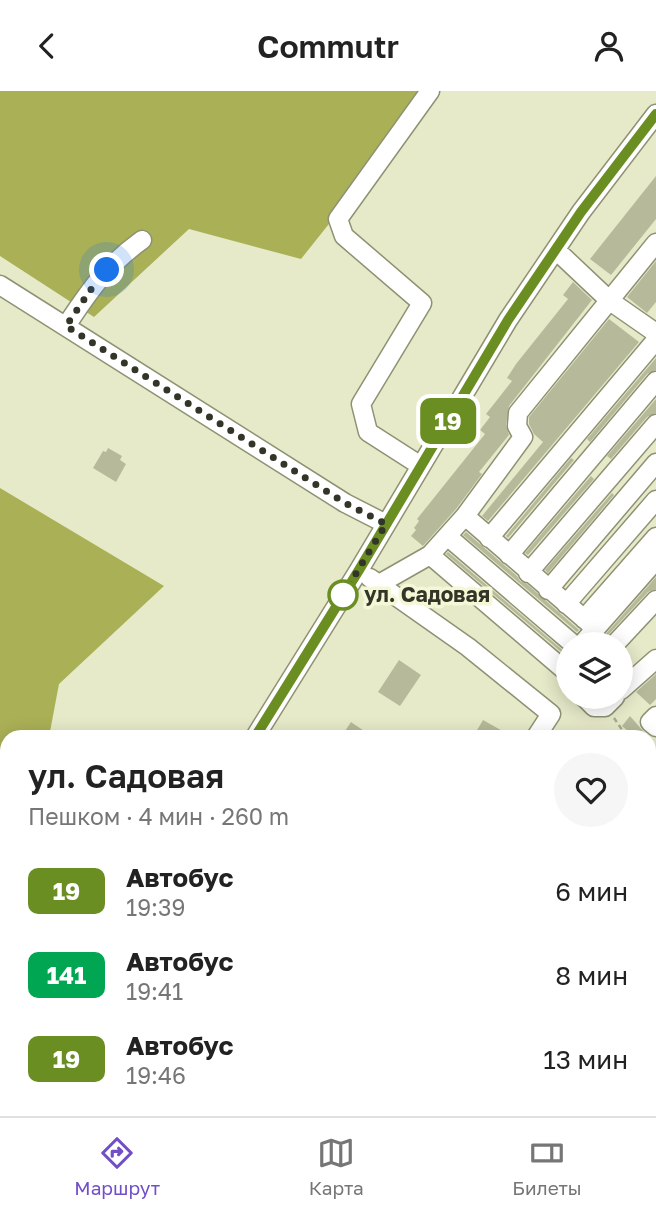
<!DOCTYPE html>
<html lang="ru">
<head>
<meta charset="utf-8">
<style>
	:root { --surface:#fff; --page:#f6f6f6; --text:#222; --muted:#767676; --line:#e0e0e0; --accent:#724fc8 }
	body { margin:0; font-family:"Golos Text",sans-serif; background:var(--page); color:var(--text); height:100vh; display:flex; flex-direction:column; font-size:26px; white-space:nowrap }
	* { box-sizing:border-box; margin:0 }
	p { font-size:23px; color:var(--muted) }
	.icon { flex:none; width:38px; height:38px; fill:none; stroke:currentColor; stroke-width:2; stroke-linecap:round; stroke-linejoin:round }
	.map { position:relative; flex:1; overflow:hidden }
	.panel { position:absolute; left:0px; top:639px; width:656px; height:387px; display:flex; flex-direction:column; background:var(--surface); border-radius:21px 21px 0 0; box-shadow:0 4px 18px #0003 }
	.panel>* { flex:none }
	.badge { padding:0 14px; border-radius:10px; font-size:24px; line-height:46px }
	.controls { position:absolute; left:556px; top:541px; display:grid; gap:14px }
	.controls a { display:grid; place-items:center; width:77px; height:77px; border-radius:50%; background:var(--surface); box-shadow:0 4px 18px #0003; font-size:35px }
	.you { position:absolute; width:35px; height:35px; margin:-18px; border:5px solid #fff; border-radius:50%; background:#1a73e8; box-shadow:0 0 0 10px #1a73e833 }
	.map>.badge { position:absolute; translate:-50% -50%; box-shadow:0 0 0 4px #fff }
	.round { display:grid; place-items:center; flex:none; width:74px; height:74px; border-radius:37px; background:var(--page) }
	.summary { display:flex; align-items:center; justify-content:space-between; height:119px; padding:0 28px }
	h1 { font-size:33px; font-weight:600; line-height:52px }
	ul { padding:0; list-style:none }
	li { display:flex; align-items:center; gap:21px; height:84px; padding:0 28px }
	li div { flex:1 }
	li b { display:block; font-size:26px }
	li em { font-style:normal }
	li .badge { min-width:77px; font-weight:700; text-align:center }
	header { display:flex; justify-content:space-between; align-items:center; height:91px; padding:0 28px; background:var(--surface); font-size:32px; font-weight:600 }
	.dock { display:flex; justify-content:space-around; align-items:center; height:98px; border-top:2px solid var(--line); background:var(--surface); font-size:19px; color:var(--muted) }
	.dock a { display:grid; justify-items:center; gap:4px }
	.dock .current { color:var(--accent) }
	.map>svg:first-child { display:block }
</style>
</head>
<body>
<header><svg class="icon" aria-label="back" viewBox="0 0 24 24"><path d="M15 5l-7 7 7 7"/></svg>Commutr<svg class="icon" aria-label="person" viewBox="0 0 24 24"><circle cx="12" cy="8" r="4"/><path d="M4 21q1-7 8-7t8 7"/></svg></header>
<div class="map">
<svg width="656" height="1025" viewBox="0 0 656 1025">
	<rect width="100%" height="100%" fill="#e7eac9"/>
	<path fill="#aab056" d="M0,0H426L403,40L301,168L189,138L94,226L0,165Z
		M0,397L164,495L59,593L49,646H7V775L0,772Z
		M656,807V1025H291V1018H649V808Z"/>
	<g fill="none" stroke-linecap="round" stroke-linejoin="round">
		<path stroke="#767b38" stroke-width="4.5" d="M361,1025L365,1018
			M376,1025L379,1018"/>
	</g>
	<path fill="#b6ba9a" d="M656,85V128L611,184L590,168Z
		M656,170V211L647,222L627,206Z
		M573,191L592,209L509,315L506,334L509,344L479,381L482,383L456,418L423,455L411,445L416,439L414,437L419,430L417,428L485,343L480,339L490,326L486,323L512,290L507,287L516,273L568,208L563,204Z
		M609,228L639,251L488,430L482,425L543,351L534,343L529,333V326Z
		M656,267V279L647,283L590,351L587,348Z
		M656,308V322L647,326L611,368L607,365Z
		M108,357L122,365L120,369L126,373L116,391L93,377L103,360L106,361Z
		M571,367L574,369L508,447L506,445Z
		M591,385L594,388L528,464L525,462Z
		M612,402L614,404L548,482L545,479Z
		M466,441L517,485L520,490L527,493L579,539L577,541L463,444Z
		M448,461L566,562L568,563L566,565L446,463Z
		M656,486V498L648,501L607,545L604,553H597Z
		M399,569L421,584L400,615L378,601Z
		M656,583V608L650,614L636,601Z
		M630,625L643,640L651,646H635L622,635Z
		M483,629L513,646H473Z
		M351,631L373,646H341Z"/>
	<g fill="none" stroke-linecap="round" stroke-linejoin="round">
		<defs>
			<path id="minor" d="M556,159L610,210L656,242
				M0,194L345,412L386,433
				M66,235C89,200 107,174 142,149
				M421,375L368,341L361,313L422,212L344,145L338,128L430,0
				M465,425L596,538
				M447,445L573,553
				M489,447L656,249
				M430,464L569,583
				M509,464L656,290
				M528,482L656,333
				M370,487L468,556L551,623L536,646
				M379,493L430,464L465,425L523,346L517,335L518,322L656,152
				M548,499L656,372
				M566,513L656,409
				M584,528L656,446
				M582,553L656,469
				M615,553L656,509
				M621,599L656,568
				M584,606L594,616H605L615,606
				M656,625L650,631L656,636
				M255,646L359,479L508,229L581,121L656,23
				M0,871L7,875
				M18,1025L22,1018"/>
		</defs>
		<use href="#minor" stroke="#8e9273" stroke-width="21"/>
		<path stroke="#a8aa91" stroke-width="2.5" stroke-dasharray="5 3.5" stroke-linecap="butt" d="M614,627L627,646
			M649,683L656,693
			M649,883L656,880
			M649,949L656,963"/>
		<use href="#minor" stroke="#fff" stroke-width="18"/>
	</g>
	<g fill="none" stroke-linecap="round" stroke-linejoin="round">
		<defs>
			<path id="line" d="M255,646L359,479L508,229L581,121L656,23"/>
		</defs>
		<use href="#line" stroke="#fff" stroke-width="16"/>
		<use href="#line" stroke="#6b8e23" stroke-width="10"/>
		<path stroke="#343529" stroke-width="7" stroke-dasharray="0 12.6" d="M107,179L94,194L66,235L345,412L386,433L343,504"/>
	</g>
	<circle fill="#fff" stroke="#6b8e23" stroke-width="3.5" cx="343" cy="504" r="14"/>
	<g text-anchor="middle" stroke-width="7" stroke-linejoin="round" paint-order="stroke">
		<g font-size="21" font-weight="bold" fill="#343529" stroke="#f4f8d6" text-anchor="start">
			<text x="364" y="511">ул. Садовая</text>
		</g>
	</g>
</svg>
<div class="controls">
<a><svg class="icon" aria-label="layers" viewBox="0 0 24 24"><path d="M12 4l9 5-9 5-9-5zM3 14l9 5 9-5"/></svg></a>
</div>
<div class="you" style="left:107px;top:179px"></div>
<b class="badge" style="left:448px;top:330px;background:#6b8e23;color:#fff">19</b>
<section class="panel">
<div class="summary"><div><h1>ул. Садовая</h1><p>Пешком · 4 мин · 260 m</p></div><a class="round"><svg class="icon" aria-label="heart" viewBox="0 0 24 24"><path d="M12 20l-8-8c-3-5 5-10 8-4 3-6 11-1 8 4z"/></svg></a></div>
<ul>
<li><span class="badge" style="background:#6b8e23;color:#fff">19</span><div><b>Автобус</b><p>19:39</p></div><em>6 мин</em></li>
<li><span class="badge" style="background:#00a651;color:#fff">141</span><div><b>Автобус</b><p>19:41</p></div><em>8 мин</em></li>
<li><span class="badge" style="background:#6b8e23;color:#fff">19</span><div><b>Автобус</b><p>19:46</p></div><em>13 мин</em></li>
</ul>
</section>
</div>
<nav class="dock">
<a class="current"><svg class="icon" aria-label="directions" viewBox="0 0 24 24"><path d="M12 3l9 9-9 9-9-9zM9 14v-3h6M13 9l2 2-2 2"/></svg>Маршрут</a>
<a><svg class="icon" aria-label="map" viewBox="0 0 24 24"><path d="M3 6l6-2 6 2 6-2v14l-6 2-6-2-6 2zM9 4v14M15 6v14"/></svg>Карта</a>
<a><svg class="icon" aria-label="tickets" viewBox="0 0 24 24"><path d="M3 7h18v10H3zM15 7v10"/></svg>Билеты</a>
</nav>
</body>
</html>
